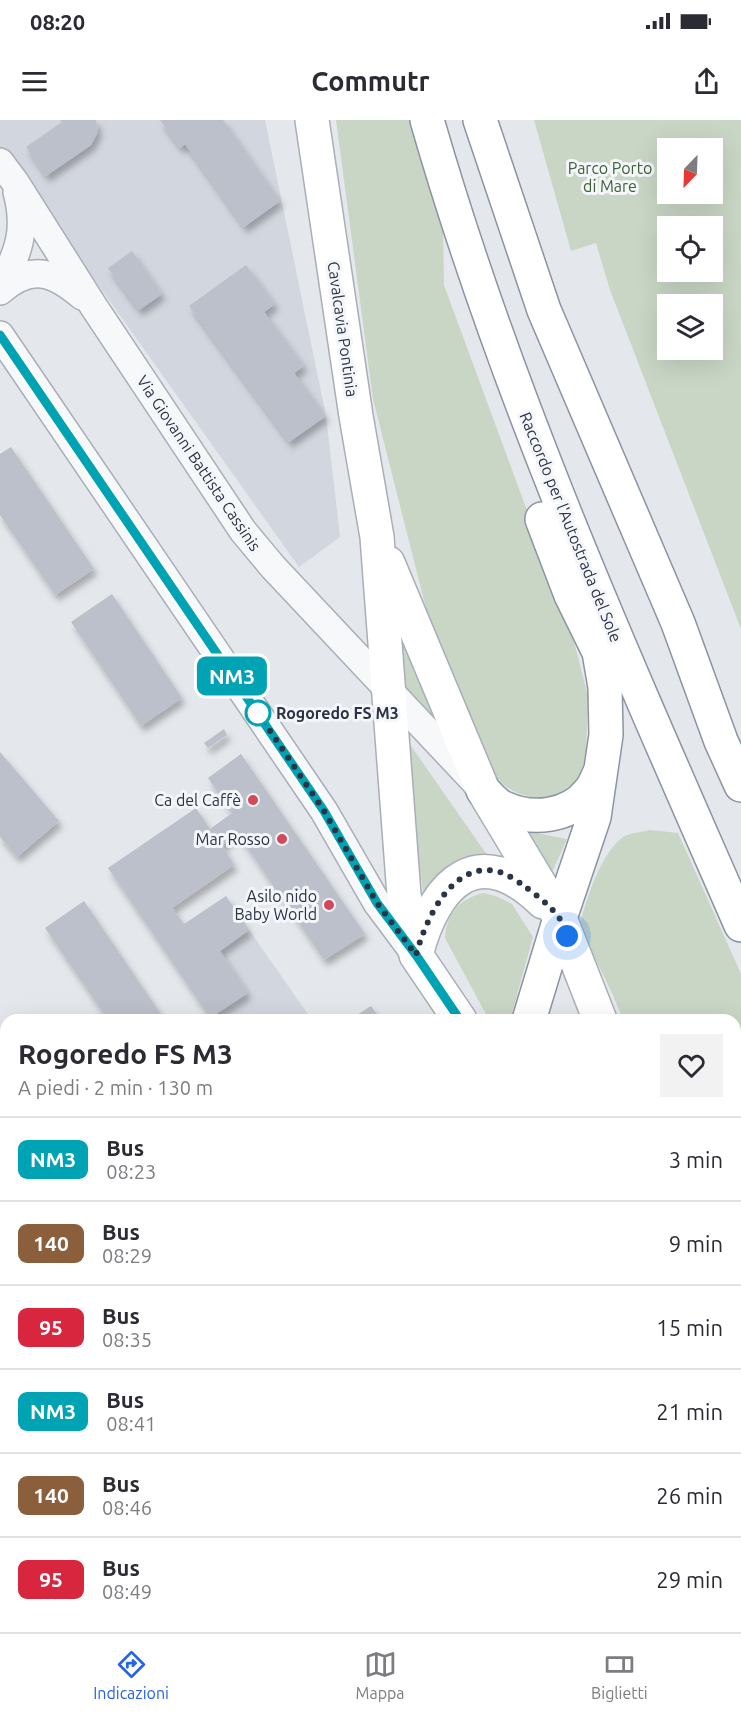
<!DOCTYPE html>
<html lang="it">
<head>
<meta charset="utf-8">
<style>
	:root { --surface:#fff; --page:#f2f2f3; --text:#2b2b33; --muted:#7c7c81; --line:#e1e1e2; --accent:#2563eb }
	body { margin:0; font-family:Ubuntu,sans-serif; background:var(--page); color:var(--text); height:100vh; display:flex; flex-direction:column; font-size:22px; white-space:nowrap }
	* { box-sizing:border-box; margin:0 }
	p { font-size:20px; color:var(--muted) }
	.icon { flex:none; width:33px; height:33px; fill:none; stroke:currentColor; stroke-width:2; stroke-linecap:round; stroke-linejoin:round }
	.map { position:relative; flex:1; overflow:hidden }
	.details { position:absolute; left:0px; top:894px; width:741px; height:618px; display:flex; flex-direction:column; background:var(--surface); border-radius:18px 18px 0 0; box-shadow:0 6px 24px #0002 }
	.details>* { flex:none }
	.badge { padding:0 12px; border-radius:9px; font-size:21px; line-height:39px }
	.needle { width:39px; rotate:203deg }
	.buttons { position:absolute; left:657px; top:18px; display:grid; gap:12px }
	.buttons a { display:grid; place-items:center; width:66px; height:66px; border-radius:0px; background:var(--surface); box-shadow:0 6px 24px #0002; font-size:30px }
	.you { position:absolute; width:30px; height:30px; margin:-15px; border:4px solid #fff; border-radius:50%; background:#1a73e8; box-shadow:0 0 0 9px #1a73e833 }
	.map>.badge { position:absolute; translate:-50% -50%; box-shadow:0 0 0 3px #fff }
	.round { display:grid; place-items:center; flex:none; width:63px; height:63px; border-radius:0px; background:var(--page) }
	.overview { display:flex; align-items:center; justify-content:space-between; height:102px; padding:0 18px }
	h1 { font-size:28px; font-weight:700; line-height:45px }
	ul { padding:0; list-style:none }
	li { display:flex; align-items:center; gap:18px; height:84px; padding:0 18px; border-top:2px solid var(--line) }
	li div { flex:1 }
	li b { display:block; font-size:22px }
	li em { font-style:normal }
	li .badge { min-width:66px; font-weight:700; text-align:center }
	.status { display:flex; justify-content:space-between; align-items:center; height:42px; padding:0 30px; background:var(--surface); direction:ltr }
	.status svg { height:16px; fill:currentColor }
	header { display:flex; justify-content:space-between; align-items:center; height:78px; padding:0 18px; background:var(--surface); font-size:27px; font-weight:700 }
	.menu { display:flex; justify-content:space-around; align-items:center; height:84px; border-top:2px solid var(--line); background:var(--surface); font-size:16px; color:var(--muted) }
	.menu a { display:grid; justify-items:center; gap:3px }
	.menu .on { color:var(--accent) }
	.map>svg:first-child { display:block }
</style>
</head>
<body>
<div class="status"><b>08:20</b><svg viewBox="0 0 49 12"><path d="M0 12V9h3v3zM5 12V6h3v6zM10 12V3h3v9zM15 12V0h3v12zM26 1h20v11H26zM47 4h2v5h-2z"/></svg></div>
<header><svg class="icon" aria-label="menu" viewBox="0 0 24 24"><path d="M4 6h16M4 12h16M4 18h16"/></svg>Commutr<svg class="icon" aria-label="share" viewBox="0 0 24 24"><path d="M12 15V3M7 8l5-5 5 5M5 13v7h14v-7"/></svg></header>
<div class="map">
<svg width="741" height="1512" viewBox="0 0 741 1512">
	<defs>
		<filter id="shadow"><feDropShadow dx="3.5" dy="6" stdDeviation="3" flood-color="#0004"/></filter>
	</defs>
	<rect width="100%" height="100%" fill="#e4e7ec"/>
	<path fill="#d2d6de" d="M0,0H265L326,296L340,417L299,447L0,27Z
		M238,794L312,900H212L171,840Z
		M741,1314V1512H481L482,1506H735V1319Z"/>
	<path fill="#c9d6c5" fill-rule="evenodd" d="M336,0H415L443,105L444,165L571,510L588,576L586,630L582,653L575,662L558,674L542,680L517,673L505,666L494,655L432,512L373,279Z
		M534,0H741V509L610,170L596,123L571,131ZM668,28H712V74H668ZM668,106H712V152H668ZM712,184V230H668V184Z
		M394,487L444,614L400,561Z
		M402,613L492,742L424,780Z
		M522,710L567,719L549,759Z
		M650,710L678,713L741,854V1250L735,1236V900H623C611,868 596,839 578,810C586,782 599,735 623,717C629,713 642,712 650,710Z
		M484,773L498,777L512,784L533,817L510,900H489L445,818C446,793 461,778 484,773Z"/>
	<path fill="#bbc0ca" filter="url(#shadow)" d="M60,0H96L98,12L91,25L46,56L26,27L62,2Z
		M160,0H223L280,81L244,107L185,24L180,28Z
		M132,131L162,174L139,190L108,148Z
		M246,145L275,184L264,192L304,246L294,253L326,296L289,322L189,186Z
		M11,327L94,449L55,475L0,395V334Z
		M112,474L182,578L141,606L71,502Z
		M224,609L227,615L208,628L204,623Z
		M0,632L59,701L17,737L0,717Z
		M241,634L365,814L324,840L238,714L222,725L234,745L172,788L184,804L226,776L249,810L220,831L248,873L210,898L108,748L196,688L210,709L232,693L208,658Z
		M84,781L165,900H108L45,808Z
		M371,886L381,900H349Z
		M0,1212L6,1221V1475L0,1479Z
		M735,1416L741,1425V1512H624V1510L603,1507L735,1506Z
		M341,1506L340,1512H302L301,1507Z
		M421,1506H466L465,1512H420Z
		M482,1506H551L550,1512H481Z"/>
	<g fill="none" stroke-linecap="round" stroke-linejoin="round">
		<defs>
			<path id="lane" d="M735,1339L741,1335
				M735,1383L741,1392"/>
			<path id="street" d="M0,42L15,62L94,187L243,411L273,447L476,663
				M0,170C17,133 28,113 17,72
				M0,171C31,144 53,151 82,176
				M0,215L324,691L377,783L415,834
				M0,1155L6,1164
				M236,1506L240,1512"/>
			<path id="secondary" d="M312,0L356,296L377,417L404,775L416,835L460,900
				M388,443L483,670L560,798L600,900
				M416,835C435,762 478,719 543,782
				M365,1512L368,1506"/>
			<path id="primary" d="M735,1305L741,1314"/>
			<path id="highway" d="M427,0C507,278 625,540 741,805
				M480,0L544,190L678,503L721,621L741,665
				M483,670C489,676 496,685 504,688C532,701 569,697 589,672C594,667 597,658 600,652
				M529,900L560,798L594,697L606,615L605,567L599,532L571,475L542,399"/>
		</defs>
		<use href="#lane" stroke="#a9aeb7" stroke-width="16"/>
		<use href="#street" stroke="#a9aeb7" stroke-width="30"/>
		<use href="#secondary" stroke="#a9aeb7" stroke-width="36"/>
		<use href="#primary" stroke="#a3abb8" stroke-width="36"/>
		<use href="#highway" stroke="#8b94a3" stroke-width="36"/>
		<use href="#lane" stroke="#f7f8fa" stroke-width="14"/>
		<use href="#street" stroke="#f7f8fa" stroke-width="27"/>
		<use href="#secondary" stroke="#fff" stroke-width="33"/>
		<use href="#primary" stroke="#fff" stroke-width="33"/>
		<use href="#highway" stroke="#fff" stroke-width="33"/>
	</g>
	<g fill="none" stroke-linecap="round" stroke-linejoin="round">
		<defs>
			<path id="line" d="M0,215L324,691L377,783L416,835L460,900"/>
		</defs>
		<use href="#line" stroke="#fff" stroke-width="14"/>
		<use href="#line" stroke="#00a3b4" stroke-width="9"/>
		<path stroke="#2b3445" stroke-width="6" stroke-dasharray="0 10.8" d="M258,593L324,691L377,783L416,835C426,798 454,736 503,753C510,756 517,761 523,765C534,773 553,788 560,799C563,804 565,811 567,816"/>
	</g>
	<circle fill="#fff" stroke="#00a3b4" stroke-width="3" cx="258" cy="593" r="12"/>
	<g fill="#d1495b" stroke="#f4f6f9" stroke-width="2">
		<circle cx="253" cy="680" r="6"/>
		<circle cx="282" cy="719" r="6"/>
		<circle cx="329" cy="785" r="6"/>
	</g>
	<g text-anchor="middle" stroke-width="6" stroke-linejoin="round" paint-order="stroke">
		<g font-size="16" fill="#3f6138" stroke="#f4f6f9">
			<text x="610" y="54">Parco Porto<tspan x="610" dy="18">di Mare</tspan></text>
		</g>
		<g font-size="16" fill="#2b3445" stroke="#f4f6f9">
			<text transform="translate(343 209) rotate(82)" y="6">Cavalcavia Pontinia</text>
			<text transform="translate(199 343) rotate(56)" y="6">Via Giovanni Battista Cassinis</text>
			<text transform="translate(571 407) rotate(68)" y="6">Raccordo per l'Autostrada del Sole</text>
		</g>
		<g font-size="16" font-weight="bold" fill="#2b3445" stroke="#f4f6f9" text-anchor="start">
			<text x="276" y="599">Rogoredo FS M3</text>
		</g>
		<g font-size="16" fill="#2b3445" stroke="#f4f6f9" text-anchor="end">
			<text x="241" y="686">Ca del Caffè</text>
			<text x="270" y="725">Mar Rosso</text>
			<text x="317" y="782">Asilo nido<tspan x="317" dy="18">Baby World</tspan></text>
		</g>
	</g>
</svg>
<div class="buttons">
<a><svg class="needle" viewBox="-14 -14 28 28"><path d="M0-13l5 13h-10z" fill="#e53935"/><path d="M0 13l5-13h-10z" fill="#7c7c81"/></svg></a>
<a><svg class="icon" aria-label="locate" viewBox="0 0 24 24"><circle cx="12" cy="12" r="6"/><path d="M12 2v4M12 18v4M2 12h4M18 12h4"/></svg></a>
<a><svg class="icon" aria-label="layers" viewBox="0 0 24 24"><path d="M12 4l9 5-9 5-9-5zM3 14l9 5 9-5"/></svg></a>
</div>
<div class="you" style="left:567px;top:816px"></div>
<b class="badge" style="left:232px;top:556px;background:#00a3b4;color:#fff">NM3</b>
<section class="details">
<div class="overview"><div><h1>Rogoredo FS M3</h1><p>A piedi · 2 min · 130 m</p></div><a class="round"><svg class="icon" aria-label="heart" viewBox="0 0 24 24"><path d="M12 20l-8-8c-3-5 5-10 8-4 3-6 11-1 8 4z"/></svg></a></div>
<ul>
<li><span class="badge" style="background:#00a3b4;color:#fff">NM3</span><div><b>Bus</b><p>08:23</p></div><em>3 min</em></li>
<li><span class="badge" style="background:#8b5e3c;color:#fff">140</span><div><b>Bus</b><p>08:29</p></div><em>9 min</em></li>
<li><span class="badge" style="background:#d7263d;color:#fff">95</span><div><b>Bus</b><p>08:35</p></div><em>15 min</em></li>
<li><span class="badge" style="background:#00a3b4;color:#fff">NM3</span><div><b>Bus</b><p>08:41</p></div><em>21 min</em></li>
<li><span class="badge" style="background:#8b5e3c;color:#fff">140</span><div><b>Bus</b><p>08:46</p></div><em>26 min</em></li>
<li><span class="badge" style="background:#d7263d;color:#fff">95</span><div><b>Bus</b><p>08:49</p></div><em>29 min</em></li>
</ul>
</section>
</div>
<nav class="menu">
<a class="on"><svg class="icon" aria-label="directions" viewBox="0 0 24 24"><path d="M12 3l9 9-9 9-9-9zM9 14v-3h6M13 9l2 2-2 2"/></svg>Indicazioni</a>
<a><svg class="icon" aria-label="map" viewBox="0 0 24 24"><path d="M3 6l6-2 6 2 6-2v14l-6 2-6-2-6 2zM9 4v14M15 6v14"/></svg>Mappa</a>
<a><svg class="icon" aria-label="tickets" viewBox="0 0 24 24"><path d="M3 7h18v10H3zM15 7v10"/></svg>Biglietti</a>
</nav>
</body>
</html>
